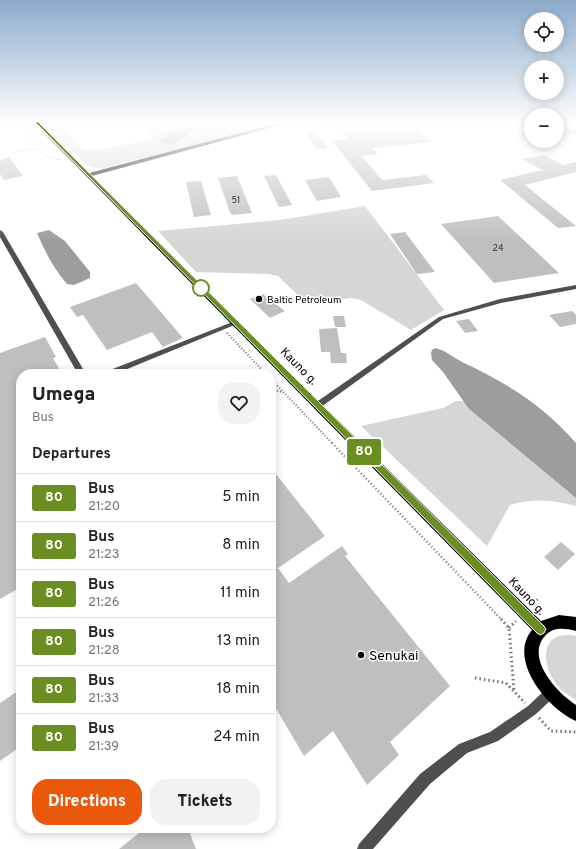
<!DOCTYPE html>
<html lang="en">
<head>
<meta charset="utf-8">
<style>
	:root { --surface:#fff; --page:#f2f2f2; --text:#222; --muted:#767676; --line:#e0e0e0; --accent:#ea580c }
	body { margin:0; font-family:Overpass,sans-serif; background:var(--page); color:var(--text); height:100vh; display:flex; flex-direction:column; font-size:15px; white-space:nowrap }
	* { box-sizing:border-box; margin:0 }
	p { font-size:13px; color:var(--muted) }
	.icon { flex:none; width:22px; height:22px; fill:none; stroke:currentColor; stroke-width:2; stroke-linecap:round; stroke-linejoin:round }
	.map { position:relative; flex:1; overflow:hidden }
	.drawer { position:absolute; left:16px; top:369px; width:260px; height:464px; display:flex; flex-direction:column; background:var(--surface); border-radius:16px; box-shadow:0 2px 10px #0003 }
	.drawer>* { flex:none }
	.badge { padding:0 8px; border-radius:3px; font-size:14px; line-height:26px }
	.buttons { position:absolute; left:524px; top:12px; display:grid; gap:8px }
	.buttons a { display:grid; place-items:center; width:40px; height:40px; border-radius:50%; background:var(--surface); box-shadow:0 2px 10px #0003; font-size:20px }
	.map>.badge { position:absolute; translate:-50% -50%; box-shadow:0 0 0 2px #fff }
	h2 { padding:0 16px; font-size:15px; line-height:36px }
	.round { display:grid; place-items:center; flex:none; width:42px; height:42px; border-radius:16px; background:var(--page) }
	.summary { display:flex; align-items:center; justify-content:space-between; height:68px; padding:0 16px }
	h1 { font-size:19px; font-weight:800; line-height:30px }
	.button { display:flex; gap:8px; margin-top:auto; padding:8px 16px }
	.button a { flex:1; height:46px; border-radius:16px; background:var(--accent); color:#fff; font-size:16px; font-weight:800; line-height:46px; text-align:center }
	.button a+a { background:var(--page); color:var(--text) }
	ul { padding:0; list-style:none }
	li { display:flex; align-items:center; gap:12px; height:48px; padding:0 16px; border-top:1px solid var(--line) }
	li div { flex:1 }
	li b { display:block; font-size:15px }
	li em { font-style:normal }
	li .badge { min-width:44px; font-weight:700; text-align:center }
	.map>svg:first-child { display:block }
</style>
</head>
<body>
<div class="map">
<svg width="576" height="849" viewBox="0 0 576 849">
	<rect width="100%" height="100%" fill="#fff"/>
	<path fill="#d6d6d6" d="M43,123H61L83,150L110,148L153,139L142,123H183L166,135L161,141L174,144L194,131L200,130L228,129L252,123H277L148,158L133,160L102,169L88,166Z
		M365,206L444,310L411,330L361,300L350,298L307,304L278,276L269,274L196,272L158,231L280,220Z
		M456,401H465L469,409L576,498V506C553,500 533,498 510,505L487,546L361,426L443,408Z
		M571,635L576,636V700C568,695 560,690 555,682C545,669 540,644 558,636C562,635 567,635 571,635Z"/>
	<path fill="#9d9d9d" d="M183,123H252L228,129L200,130L194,131L174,144L161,143L160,141L166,135Z
		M49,230L65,241L90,272V278L74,285L67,284C54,269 45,252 37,233Z
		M435,348C445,350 453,357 462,362C507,383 543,405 576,443V498L469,409L443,372L432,360L431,353L432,350Z"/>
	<path fill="#bfbfbf" d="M557,123H572L576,125V134L557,136Z
		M412,125L432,142L372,148L378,154L362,156L382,180L426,175L434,183L372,191L332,141L348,139L340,130L354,129L356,130Z
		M316,132L328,148L317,149L305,133Z
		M544,155L563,165L576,162V172L525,185L576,226L558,228L500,180L542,170L522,159Z
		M9,157L23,176L4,180L0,174V160Z
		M276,175L292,205L279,207L264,176Z
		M237,176L252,213L232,215L230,213L218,178Z
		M329,177L341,197L317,201L305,180Z
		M201,181L211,215L194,217L186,182Z
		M498,216L559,273L494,283L441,224Z
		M405,232L435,272L417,274L390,234Z
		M136,283L183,338L163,347L152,332L107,350L83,315L77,317L70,307Z
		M263,294L276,305H277L285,311L270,318L250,299Z
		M572,311L576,315V324L560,327L549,315Z
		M333,316H344L346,327H335Z
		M469,319L478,331L465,333L456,321Z
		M337,328L341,353H346L347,363H331L330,352H321L319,329Z
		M45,337L56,357L53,358L62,374H21V587L0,599V353Z
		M271,468L325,536L278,568L289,583L342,546L348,554L345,556L450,686L390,742L399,755L367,785L333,731L304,756L271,700Z
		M561,542L575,554L558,570L544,557Z
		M21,689V746L0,761V703Z
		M145,828H188L196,849H119Z"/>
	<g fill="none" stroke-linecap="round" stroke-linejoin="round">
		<path stroke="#717171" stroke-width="1" stroke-dasharray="0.5 1" stroke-linecap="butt" d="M16,123L45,156L61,160
			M11,153L30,149L40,150"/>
		<path stroke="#717171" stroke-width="2" stroke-dasharray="1 2" stroke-linecap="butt" d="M227,333L266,374
			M271,379L333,444
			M271,390L283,392"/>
		<path stroke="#717171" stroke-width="2.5" stroke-dasharray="1 2.5" stroke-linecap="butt" d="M332,443L502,620
			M532,605L538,599"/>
		<path stroke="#717171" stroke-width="3" stroke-dasharray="1.5 3" stroke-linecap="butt" d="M501,619L509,628L514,690
			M509,628L516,621
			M475,678L506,683L525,703
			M539,718L551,731L576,732"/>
		<path fill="#4f4f4f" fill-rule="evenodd" d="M0,230L3,232L86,374H78L0,237Z
			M576,285V289L501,303L443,319L321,407H315L314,405L315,403L439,317L500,299Z
			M235,321L238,323L237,324L115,374H104L105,372Z
			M549,688L553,690L555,694L553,698L536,714L498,741L467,753L430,784L373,849H357L359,844L420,774L459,744L490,732L528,706L545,690Z"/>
		<path fill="#000" fill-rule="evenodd" d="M88,173L541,621L559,615L576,617V631C564,628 553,627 545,636C525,658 557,693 576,705V721C548,709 507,660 532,630L86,176V174Z"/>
		<path fill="#000" fill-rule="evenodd" d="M33,123H39L89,173L278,123H288L88,177L86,176Z"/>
	</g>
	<linearGradient id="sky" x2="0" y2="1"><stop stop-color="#8aabca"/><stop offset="0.51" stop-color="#fff"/><stop offset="1" stop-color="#fff" stop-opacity="0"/></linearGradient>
	<rect width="576" height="242" fill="url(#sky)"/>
	<path fill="#6b8e23" stroke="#fff" d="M35,122H38L544,626L546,629L544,633L540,635L537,633Z"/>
	<circle fill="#fff" stroke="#6b8e23" stroke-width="2" cx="201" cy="288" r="8"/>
	<g fill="#000" stroke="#fff" stroke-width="1.5">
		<circle cx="259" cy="299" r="4"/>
		<circle cx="361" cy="655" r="4"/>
	</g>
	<g text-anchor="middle" stroke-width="3" stroke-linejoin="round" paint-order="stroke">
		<g font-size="9" fill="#303030">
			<text x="236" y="203">51</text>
			<text x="498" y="251">24</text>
		</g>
		<g font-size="10" fill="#000" stroke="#fff" text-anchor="start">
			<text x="267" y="303">Baltic Petroleum</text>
		</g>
		<g font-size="12" fill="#000" stroke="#fff">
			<text transform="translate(299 366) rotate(45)" y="4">Kauno g.</text>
			<text transform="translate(527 596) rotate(46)" y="4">Kauno g.</text>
		</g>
		<g font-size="14" fill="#000" stroke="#fff" text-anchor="start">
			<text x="369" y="660">Senukai</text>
		</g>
	</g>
</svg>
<div class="buttons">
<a><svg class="icon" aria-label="locate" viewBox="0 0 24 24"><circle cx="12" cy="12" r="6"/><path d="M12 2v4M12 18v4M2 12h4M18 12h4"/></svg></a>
<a>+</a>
<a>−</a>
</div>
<b class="badge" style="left:364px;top:452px;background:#6b8e23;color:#fff">80</b>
<section class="drawer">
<div class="summary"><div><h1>Umega</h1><p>Bus</p></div><a class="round"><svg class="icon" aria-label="heart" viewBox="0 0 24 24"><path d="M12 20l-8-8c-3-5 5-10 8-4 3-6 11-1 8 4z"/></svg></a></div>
<h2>Departures</h2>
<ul>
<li><span class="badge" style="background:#6b8e23;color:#fff">80</span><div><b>Bus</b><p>21:20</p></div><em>5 min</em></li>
<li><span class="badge" style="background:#6b8e23;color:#fff">80</span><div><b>Bus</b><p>21:23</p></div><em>8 min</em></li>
<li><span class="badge" style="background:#6b8e23;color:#fff">80</span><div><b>Bus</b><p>21:26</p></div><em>11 min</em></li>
<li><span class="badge" style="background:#6b8e23;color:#fff">80</span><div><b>Bus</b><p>21:28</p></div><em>13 min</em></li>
<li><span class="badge" style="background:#6b8e23;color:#fff">80</span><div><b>Bus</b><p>21:33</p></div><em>18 min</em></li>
<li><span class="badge" style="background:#6b8e23;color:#fff">80</span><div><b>Bus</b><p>21:39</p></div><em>24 min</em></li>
</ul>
<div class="button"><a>Directions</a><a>Tickets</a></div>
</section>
</div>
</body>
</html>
